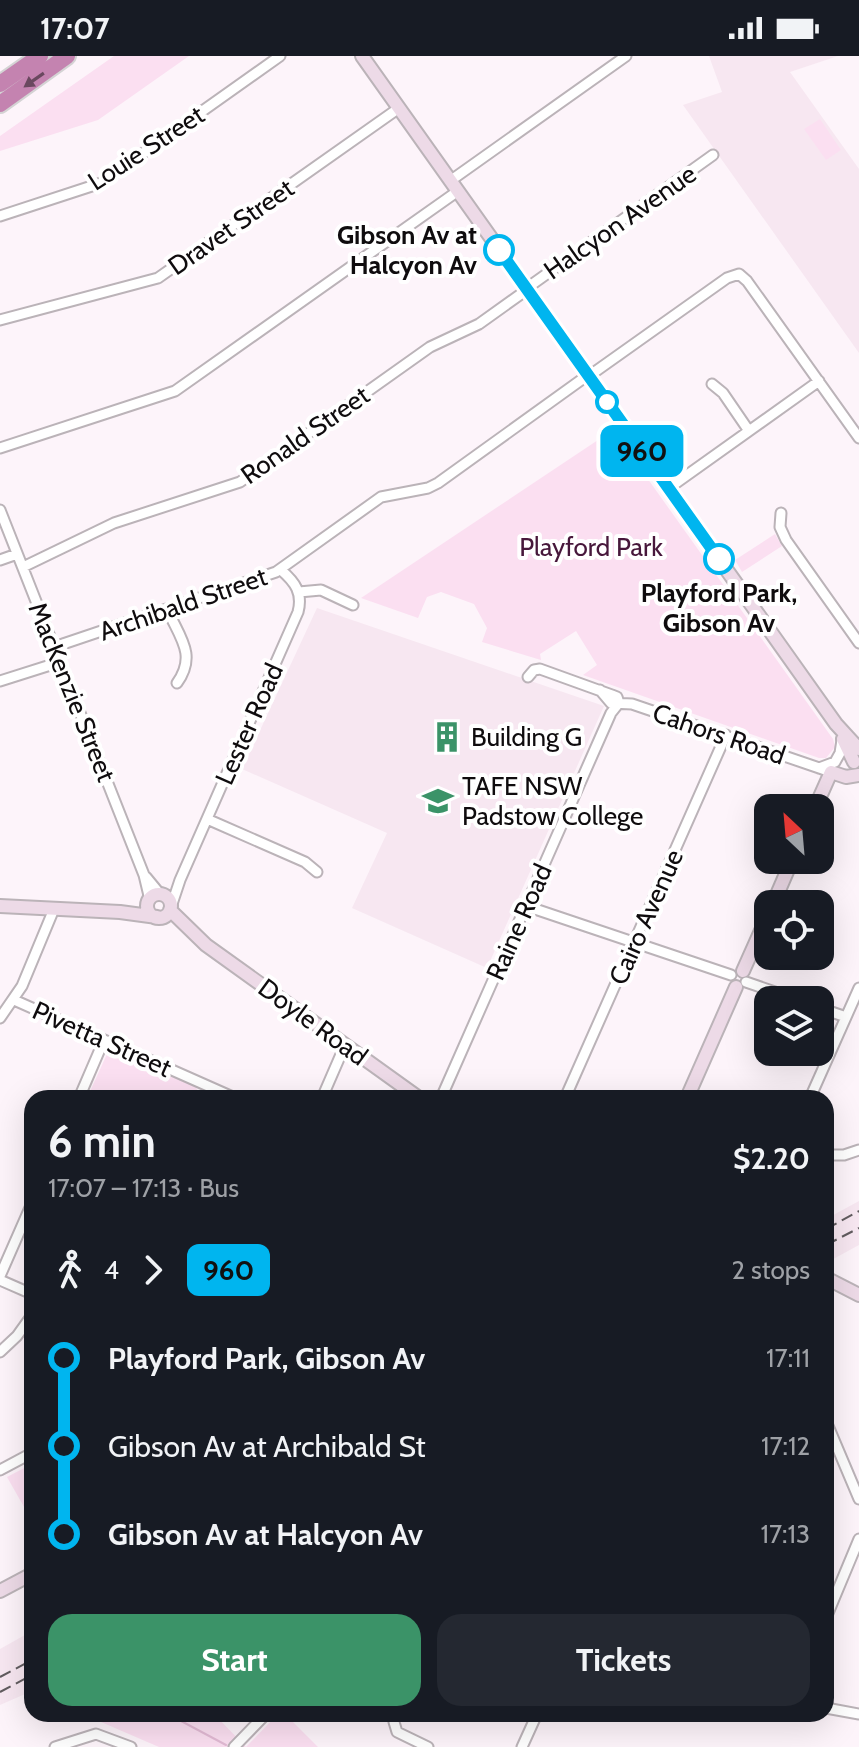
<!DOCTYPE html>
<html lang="en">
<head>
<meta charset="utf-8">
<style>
	:root { --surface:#171b24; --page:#242831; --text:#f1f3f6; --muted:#9ea1a6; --accent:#3b9368 }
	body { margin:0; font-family:Cabin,sans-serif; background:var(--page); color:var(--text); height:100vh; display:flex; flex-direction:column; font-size:30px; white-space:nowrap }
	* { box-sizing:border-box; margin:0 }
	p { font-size:26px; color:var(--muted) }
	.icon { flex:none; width:44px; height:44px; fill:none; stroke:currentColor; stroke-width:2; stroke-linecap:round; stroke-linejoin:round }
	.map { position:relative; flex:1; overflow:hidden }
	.details { position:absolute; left:24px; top:1034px; width:810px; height:632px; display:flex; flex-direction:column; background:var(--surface); border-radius:24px; box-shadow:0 8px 32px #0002 }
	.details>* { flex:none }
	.badge { padding:0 16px; border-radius:12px; font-size:28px; line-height:52px }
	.needle { width:52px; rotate:334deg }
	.buttons { position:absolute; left:754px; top:738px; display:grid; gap:16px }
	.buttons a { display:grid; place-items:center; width:80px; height:80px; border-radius:16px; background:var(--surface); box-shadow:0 8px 32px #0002; font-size:40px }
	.map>.badge { position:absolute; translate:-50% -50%; box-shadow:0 0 0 4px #fff }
	.legs { display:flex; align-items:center; gap:12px; height:88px; padding:0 24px; font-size:26px }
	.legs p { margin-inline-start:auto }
	.head { display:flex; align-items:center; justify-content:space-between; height:136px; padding:0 24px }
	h1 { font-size:44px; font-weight:700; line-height:60px }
	.button { display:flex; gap:16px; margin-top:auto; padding:16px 24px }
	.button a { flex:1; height:92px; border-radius:24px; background:var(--accent); color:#fff; font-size:32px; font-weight:700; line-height:92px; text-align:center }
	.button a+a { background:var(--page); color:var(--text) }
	ul { padding:0 24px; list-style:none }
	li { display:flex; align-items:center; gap:28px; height:88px; font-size:30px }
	li i { display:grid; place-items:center; width:12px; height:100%; margin:0 10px; background:currentColor }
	li i::after { content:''; width:20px; height:20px; margin:-10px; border:6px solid; border-radius:50%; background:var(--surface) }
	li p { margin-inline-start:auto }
	li:first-child i { background:linear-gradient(#0000 50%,currentColor 0) }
	li:last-child i { background:linear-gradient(currentColor 50%,#0000 0) }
	.status { display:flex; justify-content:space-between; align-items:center; height:56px; padding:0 40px; background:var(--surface); direction:ltr }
	.status svg { height:22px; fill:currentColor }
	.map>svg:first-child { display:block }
</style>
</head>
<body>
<div class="status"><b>17:07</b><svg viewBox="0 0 49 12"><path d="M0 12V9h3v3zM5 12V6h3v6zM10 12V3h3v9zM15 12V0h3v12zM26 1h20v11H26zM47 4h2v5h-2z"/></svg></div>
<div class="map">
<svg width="859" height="1691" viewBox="0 0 859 1691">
	<rect width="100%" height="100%" fill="#fdf4fa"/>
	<path fill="#f7e7f1" d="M709,0H838L790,16L859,113V297L683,49L722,36Z
		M317,552L604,650L487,912L352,852L387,777L242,713Z
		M859,1145V1189L826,1207V1163Z
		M32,1575V1635L0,1649V1593Z"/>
	<path fill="#fbdff1" d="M114,0H189L98,64L0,95V80Z
		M820,63L841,94L826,104L804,73Z
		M613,374L833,683L835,691L826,702H819L583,619L597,609L576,575L540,598L541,604L482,586L487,572L474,548L441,536L427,541L418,562L361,542Z
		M775,478L782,490L742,516L735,504Z
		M114,995L196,1031L200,1042H87L107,998Z
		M32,1408V1465L7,1421Z
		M97,1658H214L246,1691L278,1658H285L318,1691H159L101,1666Z"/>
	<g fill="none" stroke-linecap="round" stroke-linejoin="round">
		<path stroke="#e2bad4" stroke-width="2" d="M168,1658L226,1689"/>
		<defs>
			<path id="street" d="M450,125L626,0
				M0,160L101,127L280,0
				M527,232L713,99
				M0,264L158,222L399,52
				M589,320L727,222L739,218L747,225L859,382
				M712,328L723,337L749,375
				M0,392L175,335L458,135
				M669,432L819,325
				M0,454L144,819L150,844
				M781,457L780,471L786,484L859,587
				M0,504L17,498
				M23,511L114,467L240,426L430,291L479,268L528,233
				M299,536L321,534L353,549
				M167,553C180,582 197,599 177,627
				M54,591L276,516L381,441L428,432L438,427L588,319
				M528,621L534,614L540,613L612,639L617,641L619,647
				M0,625L60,606
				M600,634L611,647L632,648L831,716
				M819,712L835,706L840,697L842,684
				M207,763L305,806L317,816
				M146,821L160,838
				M526,850L731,919
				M171,851L180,824L298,556C303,537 295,526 281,514
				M746,926L798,944
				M14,944L235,1042
				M820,952L846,961
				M0,962L22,930L54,853
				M79,1042L104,984
				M322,1042L345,989
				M441,1042L611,657L619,647
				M565,1042L726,679
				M810,1042L859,932
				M826,1099H844L859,1094
				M0,1220L32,1147
				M0,1224L32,1238
				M0,1296L17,1280L32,1259
				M826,1365L859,1443
				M0,1414L32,1397
				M826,1562L859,1483
				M826,1652L859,1658
				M397,1658L394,1666L397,1676L428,1691
				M55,1691L96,1678L131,1691
				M234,1691L266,1658
				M522,1691L537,1658"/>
			<path id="secondary" d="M362,0L836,668L859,693
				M843,683L854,706
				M831,716L846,721L859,719
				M815,752L831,716
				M147 850a12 12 0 1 1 24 0a12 12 0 1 1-24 0Z
				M773,848L792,804
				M0,850L120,856L157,861
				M170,854L206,889L419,1042
				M743,915L768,859
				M687,1042L736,931
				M826,1222L859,1239
				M0,1535L32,1518"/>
			<path id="highway" d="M0,28L40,0
				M0,48L67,0"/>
		</defs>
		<use href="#street" stroke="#bbb3b8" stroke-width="13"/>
		<use href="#secondary" stroke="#bbb3b8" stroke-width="16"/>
		<use href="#highway" stroke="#d4d3d4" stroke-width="20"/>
		<use href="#street" stroke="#fff" stroke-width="9"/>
		<use href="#secondary" stroke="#eddae7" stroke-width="12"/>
		<use href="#highway" stroke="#c483b0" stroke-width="16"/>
		<path stroke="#615c5f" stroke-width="2" stroke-dasharray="12 6" stroke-linecap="butt" d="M826,1173L859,1155
			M826,1189L859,1172
			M0,1621L32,1604
			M0,1636L32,1619"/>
	</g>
	<defs><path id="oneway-solid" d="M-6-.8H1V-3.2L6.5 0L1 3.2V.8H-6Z" transform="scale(2)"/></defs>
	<use fill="#6a485f" href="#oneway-solid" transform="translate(34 24) rotate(145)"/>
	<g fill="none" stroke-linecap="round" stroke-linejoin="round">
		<defs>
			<path id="line-1" d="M499,194L719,503"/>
		</defs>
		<use href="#line-1" stroke="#fff" stroke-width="18"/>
		<use href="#line-1" stroke="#00b5ef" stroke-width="12"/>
	</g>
	<defs>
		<symbol id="building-bare" viewBox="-9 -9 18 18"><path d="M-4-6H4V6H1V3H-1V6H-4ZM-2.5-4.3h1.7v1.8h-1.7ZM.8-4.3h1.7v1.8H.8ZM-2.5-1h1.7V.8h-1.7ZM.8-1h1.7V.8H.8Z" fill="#3b9368" stroke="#fff" stroke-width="2.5" paint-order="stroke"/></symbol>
		<symbol id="university-bare" viewBox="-9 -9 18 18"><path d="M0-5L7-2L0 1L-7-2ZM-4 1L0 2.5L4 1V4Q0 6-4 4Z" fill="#3b9368" stroke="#fff" stroke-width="2.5" paint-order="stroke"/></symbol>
	</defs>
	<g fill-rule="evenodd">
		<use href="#building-bare" x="425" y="659" width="44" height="44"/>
		<use href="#university-bare" x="416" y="723" width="44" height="44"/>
	</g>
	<g fill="#fff" stroke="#00b5ef" stroke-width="4">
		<circle cx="499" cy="194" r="14"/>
		<circle cx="607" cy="346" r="10"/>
		<circle cx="719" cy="503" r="14"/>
	</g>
	<g text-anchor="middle" stroke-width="8" stroke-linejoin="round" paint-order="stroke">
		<g font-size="26" fill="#0f0c0e" stroke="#fff">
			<text transform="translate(146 92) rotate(-33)" y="9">Louie Street</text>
			<text transform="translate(620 166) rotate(-35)" y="9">Halcyon Avenue</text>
			<text transform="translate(231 171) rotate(-35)" y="9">Dravet Street</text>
			<text transform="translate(305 379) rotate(-35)" y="9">Ronald Street</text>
			<text transform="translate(183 548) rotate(-19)" y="9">Archibald Street</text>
			<text transform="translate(72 636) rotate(68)" y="9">MacKenzie Street</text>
			<text transform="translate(249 668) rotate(-66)" y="9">Lester Road</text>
			<text transform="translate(719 678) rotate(19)" y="9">Cahors Road</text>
			<text transform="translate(646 861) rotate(-66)" y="9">Cairo Avenue</text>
			<text transform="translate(519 866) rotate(-66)" y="9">Raine Road</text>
			<text transform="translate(313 966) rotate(36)" y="9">Doyle Road</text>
			<text transform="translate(102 983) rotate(24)" y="9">Pivetta Street</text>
		</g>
		<g font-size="26" font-weight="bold" fill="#0f0c0e" stroke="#fff" text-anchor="end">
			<text x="477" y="188">Gibson Av at<tspan x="477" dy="30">Halcyon Av</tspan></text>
			<text x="719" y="546" text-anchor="middle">Playford Park,<tspan x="719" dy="30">Gibson Av</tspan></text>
		</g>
		<g font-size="26" fill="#47173b" stroke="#fff">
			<text x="591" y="500">Playford Park</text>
		</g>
		<g font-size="26" fill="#0f0c0e" stroke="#fff" text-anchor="start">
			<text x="471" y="690">Building G</text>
			<text x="462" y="739">TAFE NSW<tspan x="462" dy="30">Padstow College</tspan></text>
		</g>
	</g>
</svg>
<div class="buttons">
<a><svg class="needle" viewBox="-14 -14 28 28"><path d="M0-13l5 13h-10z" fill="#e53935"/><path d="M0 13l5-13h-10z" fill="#9ea1a6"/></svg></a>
<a><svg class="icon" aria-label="locate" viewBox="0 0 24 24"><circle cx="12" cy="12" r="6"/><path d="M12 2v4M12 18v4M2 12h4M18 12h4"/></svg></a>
<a><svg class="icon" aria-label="layers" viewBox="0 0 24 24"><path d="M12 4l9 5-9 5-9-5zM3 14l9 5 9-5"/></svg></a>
</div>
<b class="badge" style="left:642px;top:395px;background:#00b5ef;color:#111">960</b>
<section class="details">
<div class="head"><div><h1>6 min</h1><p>17:07 – 17:13 · Bus</p></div><b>$2.20</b></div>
<div class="legs"><svg class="icon" aria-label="walk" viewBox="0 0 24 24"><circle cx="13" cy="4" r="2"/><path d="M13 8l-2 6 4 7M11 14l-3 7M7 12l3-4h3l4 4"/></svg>4<svg class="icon" aria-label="forward" viewBox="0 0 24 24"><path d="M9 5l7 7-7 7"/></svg><b class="badge" style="background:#00b5ef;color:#111">960</b><p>2 stops</p></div>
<ul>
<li><i style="color:#00b5ef"></i><b>Playford Park, Gibson Av</b><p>17:11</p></li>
<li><i style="color:#00b5ef"></i><span>Gibson Av at Archibald St</span><p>17:12</p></li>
<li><i style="color:#00b5ef"></i><b>Gibson Av at Halcyon Av</b><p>17:13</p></li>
</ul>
<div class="button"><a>Start</a><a>Tickets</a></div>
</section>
</div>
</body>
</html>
